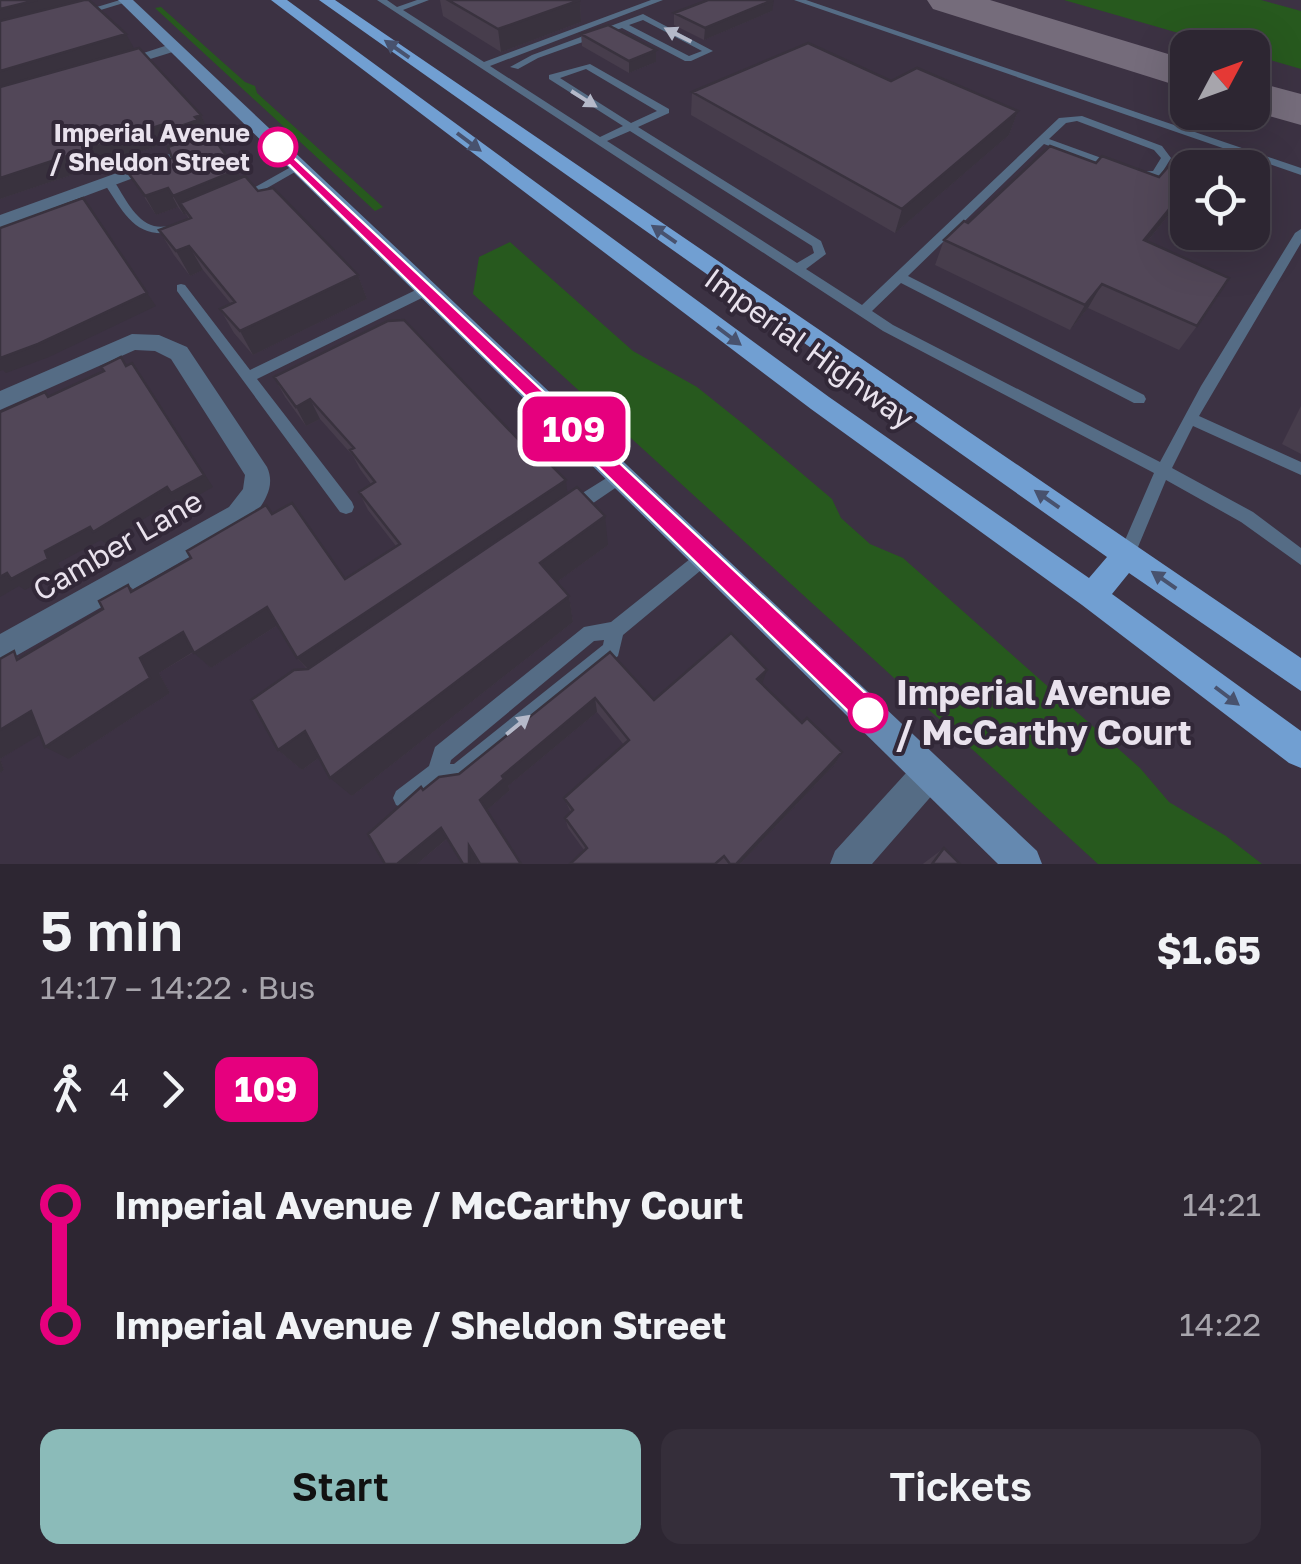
<!DOCTYPE html>
<html lang="en">
<head>
<meta charset="utf-8">
<style>
	:root { --surface:#2d2632; --page:#352e3a; --text:#f1f3f6; --muted:#a7a5ac; --line:#48434d; --accent:#8bbbb9 }
	body { margin:0; font-family:"Golos Text",sans-serif; background:var(--page); color:var(--text); height:100vh; display:flex; flex-direction:column; font-size:38px; white-space:nowrap }
	* { box-sizing:border-box; margin:0 }
	p { font-size:32px; color:var(--muted) }
	.icon { flex:none; width:55px; height:55px; fill:none; stroke:currentColor; stroke-width:2; stroke-linecap:round; stroke-linejoin:round }
	.map { position:relative; height:864px; overflow:hidden }
	.panel { display:flex; flex-direction:column; background:var(--surface); flex:1 }
	.panel>* { flex:none }
	.badge { padding:0 20px; border-radius:15px; font-size:35px; line-height:65px }
	.needle { width:65px; rotate:49deg }
	.controls { position:absolute; left:1170px; top:30px; display:grid; gap:20px }
	.controls a { display:grid; place-items:center; width:100px; height:100px; border-radius:20px; background:var(--surface); box-shadow:0 10px 40px #0002,0 0 0 2px var(--line); font-size:50px }
	.map>.badge { position:absolute; translate:-50% -50%; box-shadow:0 0 0 5px #fff }
	.legs { display:flex; align-items:center; gap:15px; height:110px; padding:0 40px; font-size:32px }
	.legs p { margin-inline-start:auto }
	.overview { display:flex; align-items:center; justify-content:space-between; height:170px; padding:0 40px }
	h1 { font-size:55px; font-weight:600; line-height:75px }
	.cta { display:flex; gap:20px; margin-top:auto; padding:20px 40px }
	.cta a { flex:1; height:115px; border-radius:20px; background:var(--accent); color:#111; font-size:40px; font-weight:600; line-height:115px; text-align:center }
	.cta a+a { background:var(--page); color:var(--text) }
	ul { padding:0 40px; list-style:none }
	li { display:flex; align-items:center; gap:35px; height:120px; font-size:38px }
	li i { display:grid; place-items:center; width:15px; height:100%; margin:0 12px; background:currentColor }
	li i::after { content:''; width:25px; height:25px; margin:-12px; border:8px solid; border-radius:50%; background:var(--surface) }
	li p { margin-inline-start:auto }
	li:first-child i { background:linear-gradient(#0000 50%,currentColor 0) }
	li:last-child i { background:linear-gradient(currentColor 50%,#0000 0) }
	.map>svg:first-child { display:block }
</style>
</head>
<body>
<div class="map">
<svg width="1301" height="864" viewBox="0 0 1301 864">
	<rect width="100%" height="100%" fill="#3c3243"/>
	<path fill="#27591e" d="M1064,0H1261L1301,11V69L1253,55L1252,48L1227,47Z
		M161,7L245,82L255,86L257,93L383,207L375,211L155,8Z
		M510,242L633,351L697,387L747,427L832,499L841,518L870,544L903,558L1140,768L1169,802L1226,836L1262,864H1098L473,294L479,257Z"/>
	<g fill="none" stroke-linecap="round" stroke-linejoin="round">
		<path fill="#756c7b" fill-rule="evenodd" d="M927,0H990L1188,60V89L933,9Z
			M1252,81L1301,94V125L1252,111Z"/>
		<path fill="#556c85" fill-rule="evenodd" d="M120,0L130,1L81,16L77,13Z
			M377,0H387L397,7L417,0H429L403,10L484,62L651,0H663L490,66L600,137L623,126L549,79V75L590,64L669,109V113L638,127L821,241L826,254L806,269L862,305L1059,118L1082,116L1162,146L1171,158L1160,176L1136,177L1132,176V172L1153,171L1161,158L1154,150L1077,121L1066,123L1049,139L1118,164V168H1110L1044,144L908,276L1144,395L1146,399L1144,403H1134L901,283L872,311L893,325L1160,462L1201,386L1295,233L1301,229V243L1199,416L1301,462V475L1193,426L1172,468L1253,512L1301,548V565L1241,522L1166,480L1133,559L1127,561L1121,559L1119,554L1154,473L883,331ZM586,69L657,111L631,123L560,78ZM630,131L812,246L814,253L797,263L607,141Z
			M794,0H806L1301,168V175Z
			M643,14L713,51L691,61H685L622,28L538,58L518,69L510,67L532,55ZM643,20L702,51L689,56L629,25Z
			M298,163L302,164V168L246,200L242,201L236,198Z
			M110,180L114,181C124,196 135,221 154,226C162,228 172,225 180,225V231C136,241 126,216 104,183Z
			M181,284L185,285L250,370L422,287H432V293L257,379L352,502L354,507L352,512L346,514L340,512L177,291V285Z
			M621,469L627,470L629,475L627,480L580,512L574,514L568,512L566,507L568,502Z
			M706,549L712,551L714,556L712,561L623,635L618,656L464,782L457,785L441,783L403,808L396,805L393,798L396,791L429,766L435,747L584,627L611,622L700,551ZM604,640L603,645L454,764H450L451,760L594,641Z"/>
		<path fill="#556c85" fill-rule="evenodd" d="M174,43L181,47L179,50L115,70L107,65Z
			M253,124L267,128L0,228V215Z
			M132,334L159,335L187,347L267,467C277,489 261,506 249,523L0,665V634L229,507L243,489L245,475L171,359L155,351L135,350L0,410V391Z
			M929,756L941,761L946,773L941,785L872,864H830L835,851L917,761Z"/>
		<path fill="#6589b0" fill-rule="evenodd" d="M118,0H133L1037,851L1042,864H998Z"/>
		<path fill="#719fd2" fill-rule="evenodd" d="M271,0H287L829,397L1089,578L1107,557L319,0H335L1301,658V691L1129,573L1112,594L1301,731V768L1289,763L1082,605L811,409Z"/>
	</g>
	<path fill="#473d4c" d="M0,0L134,49L201,115L209,132L241,178L358,275L367,299L253,355L234,333L220,309L231,304L203,270L190,276L174,255L159,230L189,219L186,214L184,215L178,207L156,215L129,174L172,158L169,142L0,199Z
		M440,0H580L581,22L501,52L443,16Z
		M772,11L704,40L674,25V13Z
		M581,34L656,62L629,73L582,46Z
		M891,81L1018,111L1009,135L895,233L691,115L692,92Z
		M1096,163L1159,177L1188,178L1186,181L1188,187L1176,206L1147,242L1197,326L1179,350L1088,308L1070,330L935,265L944,240L968,223Z
		M274,377L568,493L608,545L557,582L569,596L573,622L352,796L319,758L302,770L278,750L307,669L297,658L278,625L211,668L194,652L159,673L170,693L69,759L40,734L0,759L4,770L0,773V659L23,657L103,609L128,585L134,590L272,514L345,579L396,546L368,510L359,492L371,484L360,469L353,456L320,419L306,426L285,397Z
		M1301,406V454L1282,444Z
		M610,652L654,700L762,684L802,723L842,752L835,764L740,864H570L584,850L568,828L565,818L571,813L564,798L624,745L597,712L508,786L510,790L487,810L477,864H463L447,839L417,864H385L423,789L459,774Z
		M944,848L960,864H923L924,863Z"/>
	<path fill="#39323e" d="M37,0H84L0,27V9Z
		M580,0L581,22L501,52L498,29Z
		M774,0L772,11L704,40L705,28Z
		M126,34L135,50L0,90V71Z
		M656,50V62L629,73V61Z
		M1018,111L1009,135L895,233L902,209Z
		M201,115L209,132L173,149L169,142L0,199V178L161,125Z
		M237,170L246,189L180,203L186,214L184,215L173,196Z
		M1188,187L1176,206L1129,264L1144,240Z
		M168,188L178,207L156,215L145,196Z
		M189,246L203,270L190,276L176,251Z
		M358,275L367,299L253,355L240,331Z
		M1102,284L1088,308L1070,330L1085,305Z
		M147,293L156,306L49,357L6,373L3,370L0,371V358Z
		M132,363L213,487L181,505L176,499L105,543L101,540L58,563L62,570L25,590L19,586L0,597V577L45,551Z
		M310,399L320,419L306,426L296,407Z
		M566,480L568,499L311,672L297,658Z
		M605,516L608,545L546,590L540,563Z
		M569,596L573,622L352,796L330,778Z
		M267,607L281,623L211,668L194,653Z
		M183,632L201,647L159,673L170,693L69,759L45,747L140,658Z
		M767,670L762,684L757,679Z
		M595,698L597,712L508,786L510,790L487,810L480,800L502,776Z
		M31,711L56,725L0,759L4,770L0,773V730Z
		M305,731L327,752L302,770L278,750Z
		M842,752L835,764L740,864H736Z
		M441,828L449,837L417,864H397Z
		M469,846L477,855V864H469Z"/>
	<path fill="#524758" stroke="#39323e" stroke-width="2.5" d="M0,0H37L0,9Z
		M84,0H89L126,34L0,71V21Z
		M448,0H580L498,29Z
		M708,0H773L705,28L674,13Z
		M608,25L656,50L629,61L581,34Z
		M808,43L891,81L917,68L1018,111L902,209L692,92Z
		M139,48L201,115L195,117L198,120L164,132L161,125L0,178V87Z
		M209,132L237,170L173,196L168,188L145,196L129,174L172,158L168,147Z
		M1050,146L1096,163L1102,156L1159,177L1168,167L1188,174L1185,180L1188,181V186L1144,240L1229,278L1197,326L1102,284L1085,305L944,240L964,221L968,223Z
		M245,176L258,191L273,188L280,195L358,275L240,331L220,309L235,302L189,246L176,251L159,230L191,218L180,203Z
		M83,198L147,293L38,344L0,358V228Z
		M404,320L535,457L540,454L566,480L297,658L267,607L194,653L183,632L140,658L150,678L45,747L31,711L0,730V659L14,651L17,660L103,609L99,601L128,585L131,592L191,558L187,551L266,505L272,514L292,503L345,579L400,544L359,492L375,482L350,450L354,448L310,399L296,407L274,377L388,321Z
		M121,357L126,366L132,363L204,475L171,493L167,487L93,532L90,527L45,551L48,559L11,579L7,573L0,577V412L45,392L48,397L104,371L101,367Z
		M577,487L605,516L540,563L569,596L330,778L305,731L278,750L251,700L294,670L308,669Z
		M731,633L767,670L757,679L802,723L807,718L842,752L736,864H730L724,856L715,864H570L587,848L565,818L573,810L564,798L629,740L595,698L502,776L504,779L480,800L521,864H480L469,846V864H463L441,828L397,864H385L368,834L421,787L423,790L439,777L459,774L610,652L654,700Z
		M944,848L960,864H932Z"/>
	<defs><path id="oneway-solid" d="M-6-.8H1V-3.2L6.5 0L1 3.2V.8H-6Z" transform="scale(2.5)"/></defs>
	<g fill="#b5b9c9">
		<use href="#oneway-solid" transform="translate(678 35) rotate(-153)"/>
		<use href="#oneway-solid" transform="translate(584 99) rotate(32)"/>
		<use href="#oneway-solid" transform="translate(518 725) rotate(-39)"/>
	</g>
	<g fill="#48526e">
		<use href="#oneway-solid" transform="translate(397 49) rotate(-145)"/>
		<use href="#oneway-solid" transform="translate(469 142) rotate(37)"/>
		<use href="#oneway-solid" transform="translate(664 234) rotate(-145)"/>
		<use href="#oneway-solid" transform="translate(729 336) rotate(37)"/>
		<use href="#oneway-solid" transform="translate(1047 499) rotate(-145)"/>
		<use href="#oneway-solid" transform="translate(1164 580) rotate(-145)"/>
		<use href="#oneway-solid" transform="translate(1227 696) rotate(37)"/>
	</g>
	<path fill="#e6007e" stroke="#fff" stroke-width="2.5" d="M278,143L877,704L880,713L877,722L868,726L859,722L274,150L272,147Z"/>
	<g fill="#fff" stroke="#e6007e" stroke-width="5">
		<circle cx="278" cy="147" r="18"/>
		<circle cx="868" cy="713" r="18"/>
	</g>
	<g text-anchor="middle" stroke-width="8" stroke-linejoin="round" paint-order="stroke">
		<g font-size="25" font-weight="bold" fill="#e9e2ed" stroke="#322838" text-anchor="end">
			<text x="250" y="142">Imperial Avenue<tspan x="250" dy="29">/ Sheldon Street</tspan></text>
		</g>
		<g font-size="30" fill="#e9e2ed" stroke="#322838">
			<text transform="translate(809 349) rotate(36)" y="10">Imperial Highway</text>
			<text transform="translate(118 546) rotate(-30)" y="10">Camber Lane</text>
		</g>
		<g font-size="35" font-weight="bold" fill="#e9e2ed" stroke="#322838" text-anchor="start">
			<text x="896" y="705">Imperial Avenue<tspan x="896" dy="40">/ McCarthy Court</tspan></text>
		</g>
	</g>
</svg>
<div class="controls">
<a><svg class="needle" viewBox="-14 -14 28 28"><path d="M0-13l5 13h-10z" fill="#e53935"/><path d="M0 13l5-13h-10z" fill="#a7a5ac"/></svg></a>
<a><svg class="icon" aria-label="locate" viewBox="0 0 24 24"><circle cx="12" cy="12" r="6"/><path d="M12 2v4M12 18v4M2 12h4M18 12h4"/></svg></a>
</div>
<b class="badge" style="left:574px;top:429px;background:#e6007e;color:#fff">109</b>
</div>
<section class="panel">
<div class="overview"><div><h1>5 min</h1><p>14:17 – 14:22 · Bus</p></div><b>$1.65</b></div>
<div class="legs"><svg class="icon" aria-label="walk" viewBox="0 0 24 24"><circle cx="13" cy="4" r="2"/><path d="M13 8l-2 6 4 7M11 14l-3 7M7 12l3-4h3l4 4"/></svg>4<svg class="icon" aria-label="forward" viewBox="0 0 24 24"><path d="M9 5l7 7-7 7"/></svg><b class="badge" style="background:#e6007e;color:#fff">109</b></div>
<ul>
<li><i style="color:#e6007e"></i><b>Imperial Avenue / McCarthy Court</b><p>14:21</p></li>
<li><i style="color:#e6007e"></i><b>Imperial Avenue / Sheldon Street</b><p>14:22</p></li>
</ul>
<div class="cta"><a>Start</a><a>Tickets</a></div>
</section>
</body>
</html>
